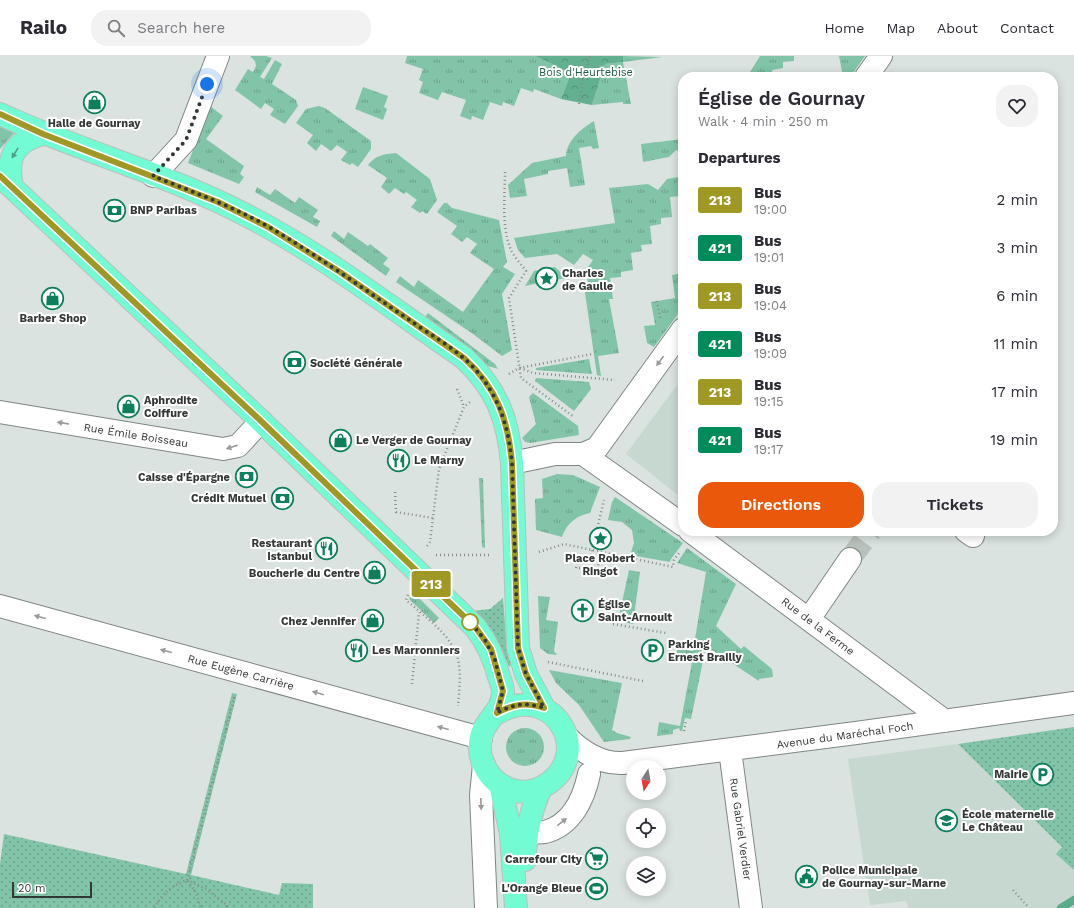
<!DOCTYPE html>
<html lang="en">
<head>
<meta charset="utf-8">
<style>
	:root { --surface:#fff; --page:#f2f2f3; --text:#2b2b33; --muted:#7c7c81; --line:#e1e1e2; --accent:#ea580c }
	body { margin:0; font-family:"Work Sans",sans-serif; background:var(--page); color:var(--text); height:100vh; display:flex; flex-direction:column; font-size:15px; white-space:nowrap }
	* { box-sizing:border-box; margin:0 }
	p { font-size:13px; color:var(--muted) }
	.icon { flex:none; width:22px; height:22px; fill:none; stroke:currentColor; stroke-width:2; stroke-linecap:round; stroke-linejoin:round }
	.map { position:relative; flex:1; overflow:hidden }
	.details { position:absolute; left:678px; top:16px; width:380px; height:464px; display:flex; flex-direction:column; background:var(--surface); border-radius:16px; box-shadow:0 2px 10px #0003 }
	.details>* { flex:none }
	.badge { padding:0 8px; border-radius:3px; font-size:14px; line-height:26px }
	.needle { width:26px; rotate:191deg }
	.buttons { position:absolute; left:626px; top:704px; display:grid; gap:8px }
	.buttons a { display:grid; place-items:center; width:40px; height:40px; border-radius:50%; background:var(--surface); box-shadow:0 2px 10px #0003; font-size:20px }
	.scale { position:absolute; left:12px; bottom:10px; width:80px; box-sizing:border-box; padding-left:4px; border:2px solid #333735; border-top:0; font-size:11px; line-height:14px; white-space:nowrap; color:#333735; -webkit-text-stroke:3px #fff; paint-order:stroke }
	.you { position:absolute; width:20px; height:20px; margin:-10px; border:3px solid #fff; border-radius:50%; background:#1a73e8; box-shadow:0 0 0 6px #1a73e833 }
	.map>.badge { position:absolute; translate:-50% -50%; box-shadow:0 0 0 2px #fff }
	h2 { padding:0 20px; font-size:15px; line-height:36px }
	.round { display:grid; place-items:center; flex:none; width:42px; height:42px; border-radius:16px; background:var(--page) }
	.headline { display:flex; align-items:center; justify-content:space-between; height:68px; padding:0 20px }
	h1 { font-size:19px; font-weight:600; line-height:30px }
	.action { display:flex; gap:8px; margin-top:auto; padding:8px 20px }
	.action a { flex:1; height:46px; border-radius:16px; background:var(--accent); color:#fff; font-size:16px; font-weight:600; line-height:46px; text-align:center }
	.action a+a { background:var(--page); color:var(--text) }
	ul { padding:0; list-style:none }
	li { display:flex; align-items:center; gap:12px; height:48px; padding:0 20px }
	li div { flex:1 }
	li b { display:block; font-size:15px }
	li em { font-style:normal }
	li .badge { min-width:44px; font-weight:700; text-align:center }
	header { display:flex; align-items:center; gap:24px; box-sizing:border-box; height:56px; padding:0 20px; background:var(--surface); border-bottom:1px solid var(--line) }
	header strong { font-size:19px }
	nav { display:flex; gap:22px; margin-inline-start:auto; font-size:14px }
	.search { width:280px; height:36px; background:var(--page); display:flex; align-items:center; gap:10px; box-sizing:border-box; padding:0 14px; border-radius:16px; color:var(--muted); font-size:15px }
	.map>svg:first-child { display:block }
</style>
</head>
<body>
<header>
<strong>Railo</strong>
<div class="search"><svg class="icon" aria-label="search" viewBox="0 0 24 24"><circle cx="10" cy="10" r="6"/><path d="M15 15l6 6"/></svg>Search here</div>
<nav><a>Home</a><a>Map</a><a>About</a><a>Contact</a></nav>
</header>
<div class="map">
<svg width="1074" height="852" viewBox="0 0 1074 852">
	<defs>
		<pattern id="grass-tufts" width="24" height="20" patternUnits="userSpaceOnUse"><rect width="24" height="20" fill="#82c4a7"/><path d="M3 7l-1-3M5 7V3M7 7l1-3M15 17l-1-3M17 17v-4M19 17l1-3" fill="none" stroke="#6ba089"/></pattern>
		<pattern id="forest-crowns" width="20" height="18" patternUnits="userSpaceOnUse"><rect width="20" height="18" fill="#62b090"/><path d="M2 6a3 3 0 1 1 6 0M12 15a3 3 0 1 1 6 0" fill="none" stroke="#519076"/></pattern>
		<pattern id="park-dots" width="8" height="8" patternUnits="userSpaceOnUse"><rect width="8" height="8" fill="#82c4a7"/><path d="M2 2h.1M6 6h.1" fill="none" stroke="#6ba089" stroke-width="1.8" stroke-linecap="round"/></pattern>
	</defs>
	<rect width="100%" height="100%" fill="#dae3df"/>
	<path fill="#c7d8d0" d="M683,321V443L626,398Z
		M958,688L1062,791L1074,814V852H908L906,845L870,849L848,703Z"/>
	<path fill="url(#grass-tufts)" d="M250,0H266L272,2L260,21L264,23L275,4L282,8L272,28L296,44L298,50L285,68L270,59L274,53L265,47L261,53L235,34L248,13L253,16L256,10L255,5Z
		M407,0H535L571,17L561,43L534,33L533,36L521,32L514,50L503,46L502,50L490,46L483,64L472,60L471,64L460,60L466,44L442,36L438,44L419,37L423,26L419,24L423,13L405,7Z
		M623,0L662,1L623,6L631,48H623V46L592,49L605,8L623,6Z
		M760,0H794V5L783,6V12L772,14L773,21H747Z
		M839,0H865L850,21H843Z
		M363,31L388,40L384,51L387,53L383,64L355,53Z
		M210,50L223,60L206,83L244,110L240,118L244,121L239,128L188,107Z
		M319,50L325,52L371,85V93L358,111L352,107L350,109L341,104L347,96L337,89L331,95L321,88L316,95L307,87L313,79L296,67L306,53Z
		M594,65L599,92L593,93L591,90L579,92L585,129L570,131L567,112L548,115V118L524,123L527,140L510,142L508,129L532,107L566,100C567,84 581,73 594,65Z
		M0,70L14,77L0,93Z
		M683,83V98L676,94L669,101L643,106L641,88Z
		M396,97L430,123L437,144L427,158L422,155L420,157L411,151L417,144L406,136L404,138L395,132L389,138L381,131L387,122L368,109C376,99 384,98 396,97Z
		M683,120L682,140L670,141L672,161L661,162V168L650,170L652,188L641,189L642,195L631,197L633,214L621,216V221L610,222L613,243H609L619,297L598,300L601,320L597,319L584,230L588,229L587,217H584L593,204L583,198L574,209L557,198L525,202L518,194L514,182L615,167L609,132L648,128L658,134L667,123Z
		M257,131L270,139L275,133L295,147L299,141L318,154L313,161L320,165L317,171L255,136Z
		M444,147H447L452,152L499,164L507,206L503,211L515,218L502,238L512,294L502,300L473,278L396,226L400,220L414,231L418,224L463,256L494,213L470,197L477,188L467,181L462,186L451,178L457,170L437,156Z
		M334,175L344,183L348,176L368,190L370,188L388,202L383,208L390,213L386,220L331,180Z
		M555,211L567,222L554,224L547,217L542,218L539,227L525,230L534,215Z
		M683,217V251L654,291L647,287L644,270L655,269L651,246L675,242L672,219Z
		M428,257L495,308L498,313L488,310L423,264Z
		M589,303L592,318L536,314V312Z
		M536,322L589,326L591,333L574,355L535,325Z
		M533,337L578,370L579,379L530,387L525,386L522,382L536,368L529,341Z
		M557,418L573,419L600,431L590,457C576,460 567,467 562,481L536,474L535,443L543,442L542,423Z
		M479,422H483L485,492L482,491Z
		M615,441L683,487L671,503L670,506L630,499L634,487L632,474L622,466L608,464L612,446Z
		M687,492L736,528L716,570L741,593L744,590L772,613L773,621L759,623V625L706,590L691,663L685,662L682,675H680L679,672L673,674V678L657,680L659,666L680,670L693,601L677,598V593L693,595L706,516L677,507Z
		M629,514L640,516L633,568L618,565Z
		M413,536L439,562L434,567L409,543Z
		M538,540L550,541L546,564L558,566L554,595L557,599L548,598L540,592Z
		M549,614L622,627L612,674L617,677L631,681L630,683L604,686L579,649L556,627Z
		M506 691a19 19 0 1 1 38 0a19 19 0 1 1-38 0Z"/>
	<path fill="url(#forest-crowns)" d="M535,0H623V6L605,8L592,49L561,43L571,17Z"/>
	<path fill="url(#park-dots)" d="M503,542L507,594L512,608L509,611L502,595L472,555L490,553Z
		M232,637L237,638L191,819L279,839L282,827L313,828V852H0V808L4,778L186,818Z
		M1074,671V814L1056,798L1062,791L958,688Z"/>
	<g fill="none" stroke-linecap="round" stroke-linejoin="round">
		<path stroke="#5baa8a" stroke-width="8" d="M1061,852L1074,844"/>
		<path stroke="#b9c1bd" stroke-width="22" stroke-dasharray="22 11" stroke-linecap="butt" d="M850,503L871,475"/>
		<defs>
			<path id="minor" d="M866,21L881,0
				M153,120L186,84L218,0
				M0,356L223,393L238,390L261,365
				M583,398L683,469
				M512,407L555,398H583L597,392L683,273
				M690,475L945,665
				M966,475L973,480
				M0,550L481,682
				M809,563L850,503
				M567,681C582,696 601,708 623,707L856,677L1074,647
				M730,694L751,852
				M484,709L481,739L486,852
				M526,776C532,776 539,777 545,776C572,769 584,742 589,718"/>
			<path id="major" d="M0,58C77,94 160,116 236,154C317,194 390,251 464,302C497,333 508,363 512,407L518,592L526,618L544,652
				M0,120L261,365L476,572C488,588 494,602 499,621C501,626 503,631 503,636C502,654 491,659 484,673C472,697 487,726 512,734C522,737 535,736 544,730C596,700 555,624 497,657
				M12,130C6,102 14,85 43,78
				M500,728L511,778L516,852
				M525,804C525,778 530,756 541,732"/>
		</defs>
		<use href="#minor" stroke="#7f8783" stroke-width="24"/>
		<use href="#major" stroke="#bebfbe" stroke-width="24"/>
		<path stroke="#868c89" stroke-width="2.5" stroke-dasharray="1 3" stroke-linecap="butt" d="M579,48L582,27L590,0
			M505,116C505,140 501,171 511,194C514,201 521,208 526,215L509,242L521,322L574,361
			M678,218L683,249
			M657,245L660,262
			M520,312L533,317L615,324
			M509,318L519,312L592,298
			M457,333L464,351
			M395,436L396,456L433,462
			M427,490L430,486L439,413L464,351L470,346
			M539,496L564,488L673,511L674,504L679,497
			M436,499H489
			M590,503L604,444
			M580,512H576L578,501L599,505L597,515L592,514
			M408,539L406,544C422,558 451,579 457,600C462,615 459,635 458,650
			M613,568L666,577
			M548,606L643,625
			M412,628L419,556
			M684,675L686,665
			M187,824L235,639
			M188,825L196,837L201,852
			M1013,834L1029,852
			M155,852C161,837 173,829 187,824L206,833L230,852"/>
		<use href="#minor" stroke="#fff" stroke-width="22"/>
		<use href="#major" stroke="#73fbd3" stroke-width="22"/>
	</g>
	<defs><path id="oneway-solid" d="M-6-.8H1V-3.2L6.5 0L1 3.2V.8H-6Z"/></defs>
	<use fill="#539984" href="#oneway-solid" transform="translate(15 97) rotate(121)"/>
	<g fill="#999b9a">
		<use href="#oneway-solid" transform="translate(660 305) rotate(126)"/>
		<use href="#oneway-solid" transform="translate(63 367) rotate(-171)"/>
		<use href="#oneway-solid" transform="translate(232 391) rotate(162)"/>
		<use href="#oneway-solid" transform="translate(40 561) rotate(-165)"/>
		<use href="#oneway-solid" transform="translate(166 595) rotate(-165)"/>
		<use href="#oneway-solid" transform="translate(318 637) rotate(-164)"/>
		<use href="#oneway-solid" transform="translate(443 672) rotate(-165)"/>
		<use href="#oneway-solid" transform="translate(481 748) rotate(88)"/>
		<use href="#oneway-solid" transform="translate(562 766) rotate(-38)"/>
	</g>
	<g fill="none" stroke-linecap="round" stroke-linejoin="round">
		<defs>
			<path id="line" d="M0,58L43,78L218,146L268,171L340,216L464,302C497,332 508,363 512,407L518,592L526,618L544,652C526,646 513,648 497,657L503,635L491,593L476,572L261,365L0,120"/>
		</defs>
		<use href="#line" stroke="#fff" stroke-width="9"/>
		<use href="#line" stroke="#9f9825" stroke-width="6"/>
		<path stroke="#333735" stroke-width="4" stroke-dasharray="0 7.2" d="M207,28L186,84L153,120C193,136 232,150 269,171C317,199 362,232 408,263C433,281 465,297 483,323C502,349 509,376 512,407L518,592L526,618L544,652C526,646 513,648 497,657L503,635L495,604L485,584L470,566"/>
	</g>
	<defs>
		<symbol id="shop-ring" viewBox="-11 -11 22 22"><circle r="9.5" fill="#fff" stroke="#0d7f5c" stroke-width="1.5"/><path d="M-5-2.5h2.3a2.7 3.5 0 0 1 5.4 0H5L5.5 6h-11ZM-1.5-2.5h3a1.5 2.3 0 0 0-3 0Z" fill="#0d7f5c"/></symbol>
		<symbol id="bank-ring" viewBox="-11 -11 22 22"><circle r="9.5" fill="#fff" stroke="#0d7f5c" stroke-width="1.5"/><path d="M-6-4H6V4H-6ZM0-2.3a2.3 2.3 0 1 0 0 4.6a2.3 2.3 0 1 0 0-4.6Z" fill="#0d7f5c"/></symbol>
		<symbol id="sight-ring" viewBox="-11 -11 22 22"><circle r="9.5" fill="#fff" stroke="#0d7f5c" stroke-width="1.5"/><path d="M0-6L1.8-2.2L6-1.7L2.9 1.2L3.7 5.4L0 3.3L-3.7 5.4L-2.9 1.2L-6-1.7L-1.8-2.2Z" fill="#0d7f5c"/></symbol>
		<symbol id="restaurant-ring" viewBox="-11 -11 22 22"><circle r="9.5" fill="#fff" stroke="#0d7f5c" stroke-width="1.5"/><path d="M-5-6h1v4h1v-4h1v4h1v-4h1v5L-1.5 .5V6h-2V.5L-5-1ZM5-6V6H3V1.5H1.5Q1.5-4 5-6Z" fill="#0d7f5c"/></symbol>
		<symbol id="church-ring" viewBox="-11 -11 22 22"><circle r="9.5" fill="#fff" stroke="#0d7f5c" stroke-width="1.5"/><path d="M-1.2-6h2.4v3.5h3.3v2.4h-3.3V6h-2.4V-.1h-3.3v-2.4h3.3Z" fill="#0d7f5c"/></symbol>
		<symbol id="parking-ring" viewBox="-11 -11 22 22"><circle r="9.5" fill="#fff" stroke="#0d7f5c" stroke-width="1.5"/><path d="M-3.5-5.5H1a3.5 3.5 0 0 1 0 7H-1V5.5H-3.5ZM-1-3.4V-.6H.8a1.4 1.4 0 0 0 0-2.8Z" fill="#0d7f5c"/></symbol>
		<symbol id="school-ring" viewBox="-11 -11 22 22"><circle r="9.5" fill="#fff" stroke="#0d7f5c" stroke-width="1.5"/><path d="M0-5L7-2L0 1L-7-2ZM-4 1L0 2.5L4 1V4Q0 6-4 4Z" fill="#0d7f5c"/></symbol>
		<symbol id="supermarket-ring" viewBox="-11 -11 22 22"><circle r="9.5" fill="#fff" stroke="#0d7f5c" stroke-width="1.5"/><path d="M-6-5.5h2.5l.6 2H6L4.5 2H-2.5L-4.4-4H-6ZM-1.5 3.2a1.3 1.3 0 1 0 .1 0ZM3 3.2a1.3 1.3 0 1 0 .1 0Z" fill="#0d7f5c"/></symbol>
		<symbol id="civic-ring" viewBox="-11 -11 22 22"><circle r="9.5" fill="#fff" stroke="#0d7f5c" stroke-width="1.5"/><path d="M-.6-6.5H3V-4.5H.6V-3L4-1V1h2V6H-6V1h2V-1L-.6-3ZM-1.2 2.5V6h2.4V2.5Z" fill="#0d7f5c"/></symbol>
		<symbol id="stadium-ring" viewBox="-11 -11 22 22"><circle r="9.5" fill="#fff" stroke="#0d7f5c" stroke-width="1.5"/><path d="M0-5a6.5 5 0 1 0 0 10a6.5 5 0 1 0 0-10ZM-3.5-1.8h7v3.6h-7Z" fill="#0d7f5c"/></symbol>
	</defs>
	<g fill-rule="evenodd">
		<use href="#shop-ring" x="82" y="34" width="25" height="25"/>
		<use href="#bank-ring" x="102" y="142" width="25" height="25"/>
		<use href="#sight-ring" x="534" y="210" width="25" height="25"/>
		<use href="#shop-ring" x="40" y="230" width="25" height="25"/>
		<use href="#bank-ring" x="282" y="294" width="25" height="25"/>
		<use href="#shop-ring" x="116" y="338" width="25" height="25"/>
		<use href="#shop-ring" x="328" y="372" width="25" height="25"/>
		<use href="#restaurant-ring" x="386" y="392" width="25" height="25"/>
		<use href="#bank-ring" x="234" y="408" width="25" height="25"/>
		<use href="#bank-ring" x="270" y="430" width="25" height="25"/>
		<use href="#sight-ring" x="588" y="470" width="25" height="25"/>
		<use href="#restaurant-ring" x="314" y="480" width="25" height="25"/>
		<use href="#shop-ring" x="362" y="504" width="25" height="25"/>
		<use href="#church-ring" x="570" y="542" width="25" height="25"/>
		<use href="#shop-ring" x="360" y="552" width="25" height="25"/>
		<use href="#restaurant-ring" x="344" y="582" width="25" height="25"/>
		<use href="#parking-ring" x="640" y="582" width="25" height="25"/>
		<use href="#parking-ring" x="1030" y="706" width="25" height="25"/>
		<use href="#school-ring" x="934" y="752" width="25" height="25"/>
		<use href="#supermarket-ring" x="584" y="790" width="25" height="25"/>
		<use href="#civic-ring" x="794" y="808" width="25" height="25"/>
		<use href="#stadium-ring" x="584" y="820" width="25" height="25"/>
	</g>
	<circle fill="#fff" stroke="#9f9825" stroke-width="2" cx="470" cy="566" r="8"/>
	<g text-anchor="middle" stroke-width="4" stroke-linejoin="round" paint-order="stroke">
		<g font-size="11" fill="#1f5c46" stroke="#fff">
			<text x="586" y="20">Bois d'Heurtebise</text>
		</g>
		<g font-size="11" font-weight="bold" fill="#333735" stroke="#fff" text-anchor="start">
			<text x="94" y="71" text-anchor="middle">Halle de Gournay</text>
			<text x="130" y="158">BNP Paribas</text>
			<text x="562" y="221">Charles<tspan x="562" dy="13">de Gaulle</tspan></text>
			<text x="53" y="266" text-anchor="middle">Barber Shop</text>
			<text x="310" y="311">Société Générale</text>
			<text x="144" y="348">Aphrodite<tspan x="144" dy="13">Coiffure</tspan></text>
			<text x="356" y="388">Le Verger de Gournay</text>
			<text x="414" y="408">Le Marny</text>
			<text x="230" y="425" text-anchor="end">Caisse d'Épargne</text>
			<text x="266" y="446" text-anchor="end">Crédit Mutuel</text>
			<text x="312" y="491" text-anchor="end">Restaurant<tspan x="312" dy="13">Istanbul</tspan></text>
			<text x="600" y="506" text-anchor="middle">Place Robert<tspan x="600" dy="13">Ringot</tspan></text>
			<text x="360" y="521" text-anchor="end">Boucherie du Centre</text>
			<text x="598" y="552">Église<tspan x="598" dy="13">Saint-Arnoult</tspan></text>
			<text x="356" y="569" text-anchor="end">Chez Jennifer</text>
			<text x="668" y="592">Parking<tspan x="668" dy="13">Ernest Brailly</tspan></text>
			<text x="372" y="598">Les Marronniers</text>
			<text x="1028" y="722" text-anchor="end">Mairie</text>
			<text x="962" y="762">École maternelle<tspan x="962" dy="13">Le Château</tspan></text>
			<text x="582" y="807" text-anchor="end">Carrefour City</text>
			<text x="822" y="818">Police Municipale<tspan x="822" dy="13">de Gournay-sur-Marne</tspan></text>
			<text x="582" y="836" text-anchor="end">L'Orange Bleue</text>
		</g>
		<g font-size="11" fill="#333735" stroke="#fff">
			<text transform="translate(136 379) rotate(9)" y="4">Rue Émile Boisseau</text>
			<text transform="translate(818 570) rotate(37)" y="4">Rue de la Ferme</text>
			<text transform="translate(241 616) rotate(15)" y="4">Rue Eugène Carrière</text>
			<text transform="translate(845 679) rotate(-8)" y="4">Avenue du Maréchal Foch</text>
			<text transform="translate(741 773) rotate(82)" y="4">Rue Gabriel Verdier</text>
		</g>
	</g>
</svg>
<div class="buttons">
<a><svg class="needle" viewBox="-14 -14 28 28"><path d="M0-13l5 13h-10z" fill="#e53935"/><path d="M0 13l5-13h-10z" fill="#7c7c81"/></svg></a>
<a><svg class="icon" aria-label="locate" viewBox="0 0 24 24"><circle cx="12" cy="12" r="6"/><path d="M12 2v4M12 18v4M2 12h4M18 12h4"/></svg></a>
<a><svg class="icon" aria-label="layers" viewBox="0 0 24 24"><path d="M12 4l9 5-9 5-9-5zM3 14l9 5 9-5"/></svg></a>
</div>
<div class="scale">20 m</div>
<div class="you" style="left:207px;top:28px"></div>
<b class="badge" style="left:431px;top:528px;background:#9f9825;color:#fff">213</b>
<section class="details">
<div class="headline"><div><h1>Église de Gournay</h1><p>Walk · 4 min · 250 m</p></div><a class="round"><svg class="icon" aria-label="heart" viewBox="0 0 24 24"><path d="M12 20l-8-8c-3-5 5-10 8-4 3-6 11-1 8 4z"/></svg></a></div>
<h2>Departures</h2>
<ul>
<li><span class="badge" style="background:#9f9825;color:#fff">213</span><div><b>Bus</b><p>19:00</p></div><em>2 min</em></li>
<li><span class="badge" style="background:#008b5a;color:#fff">421</span><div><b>Bus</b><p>19:01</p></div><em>3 min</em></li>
<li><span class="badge" style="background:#9f9825;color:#fff">213</span><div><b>Bus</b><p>19:04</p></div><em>6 min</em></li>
<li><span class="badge" style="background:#008b5a;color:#fff">421</span><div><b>Bus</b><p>19:09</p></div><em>11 min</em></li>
<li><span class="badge" style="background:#9f9825;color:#fff">213</span><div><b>Bus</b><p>19:15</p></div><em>17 min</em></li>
<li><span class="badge" style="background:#008b5a;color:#fff">421</span><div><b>Bus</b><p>19:17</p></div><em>19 min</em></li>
</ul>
<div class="action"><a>Directions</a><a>Tickets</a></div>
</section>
</div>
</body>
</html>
